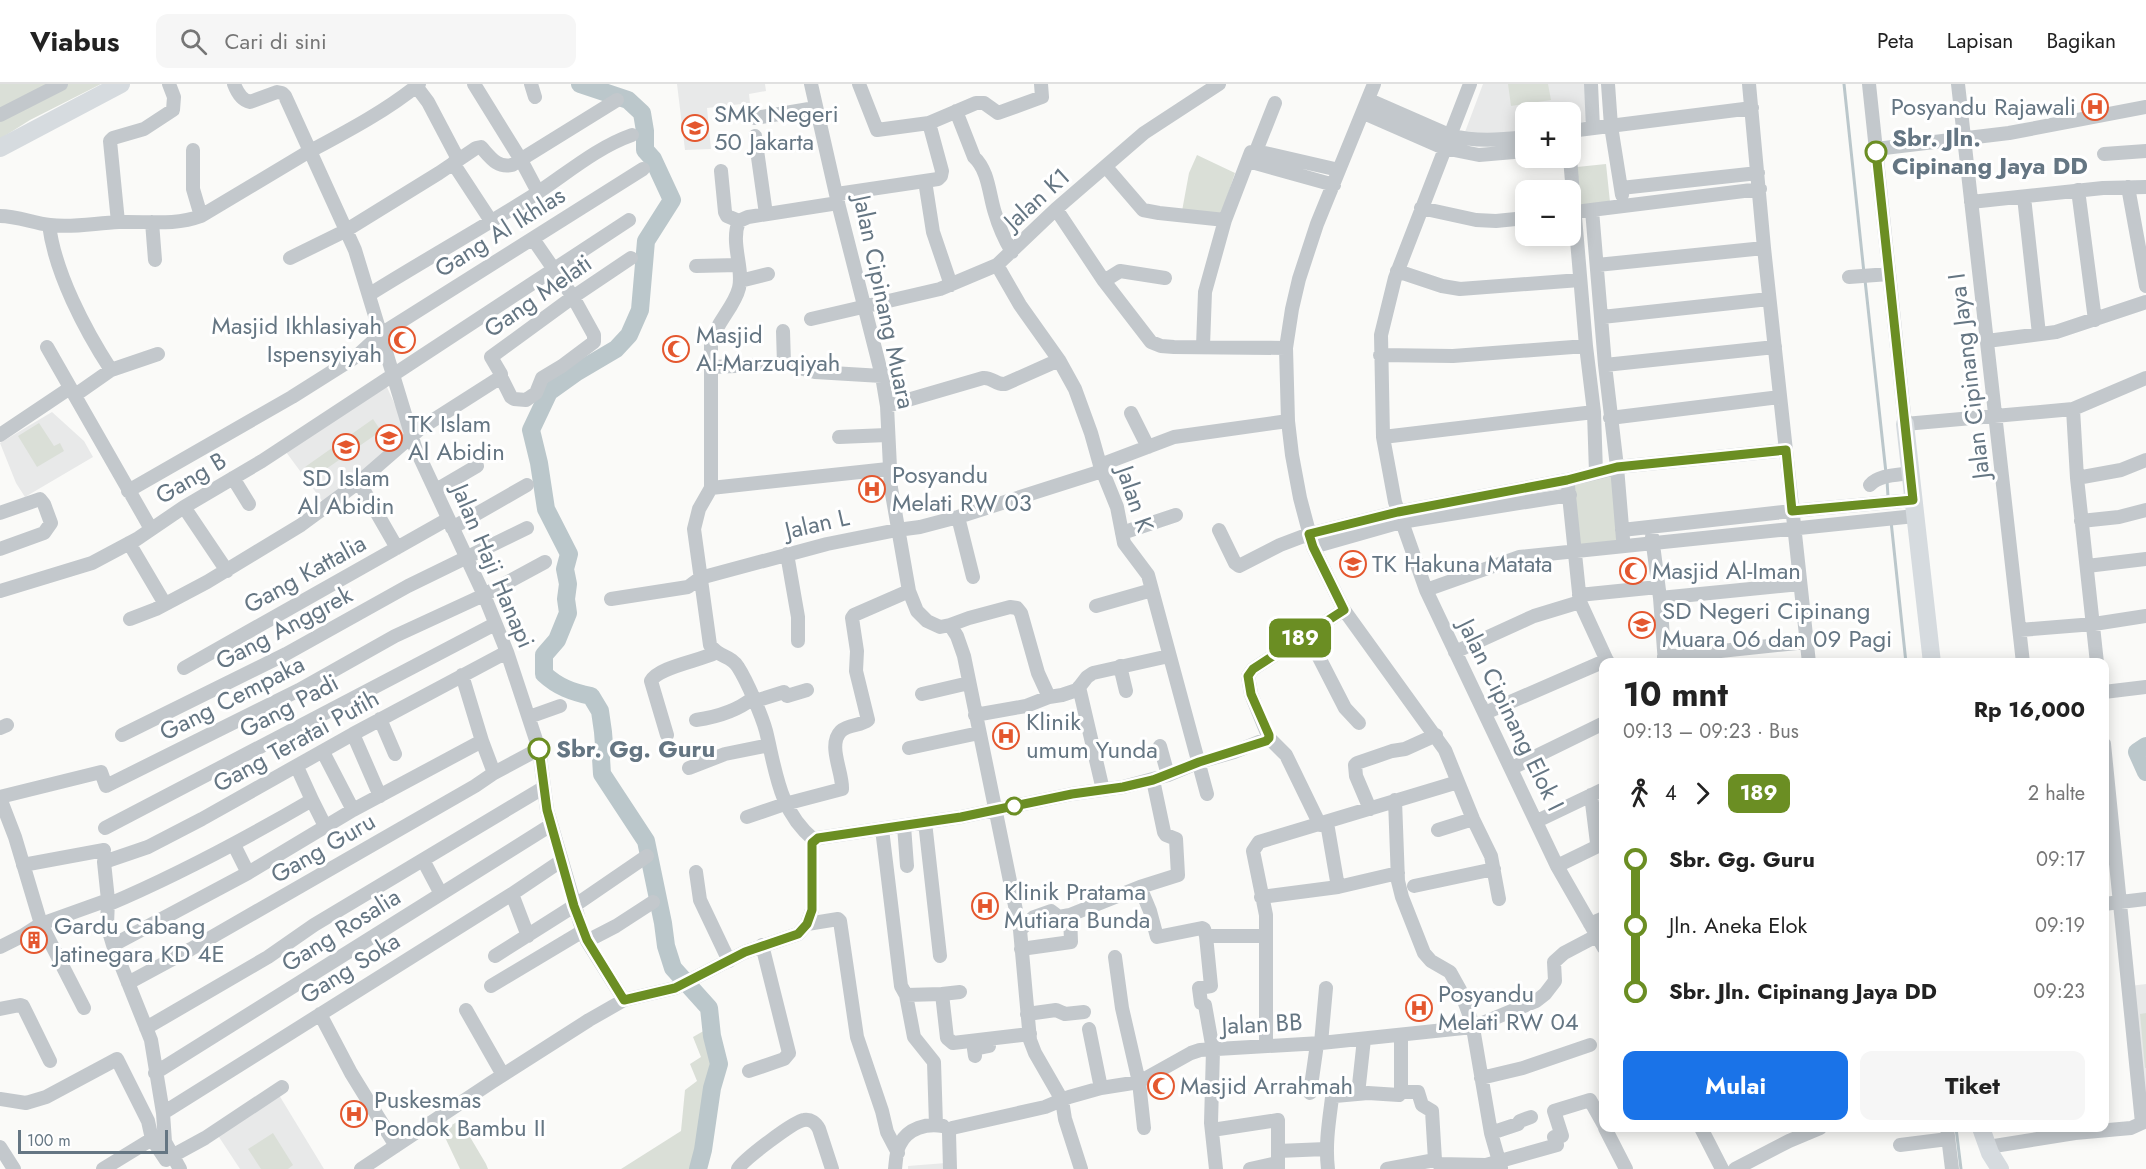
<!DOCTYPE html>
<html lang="id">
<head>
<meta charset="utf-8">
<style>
	:root { --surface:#fff; --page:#f6f6f6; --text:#222; --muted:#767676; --line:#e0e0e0; --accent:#1a73e8 }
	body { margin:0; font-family:Jost,sans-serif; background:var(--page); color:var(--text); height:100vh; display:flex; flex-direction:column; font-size:22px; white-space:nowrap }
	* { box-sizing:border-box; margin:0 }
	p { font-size:20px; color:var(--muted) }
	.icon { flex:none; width:33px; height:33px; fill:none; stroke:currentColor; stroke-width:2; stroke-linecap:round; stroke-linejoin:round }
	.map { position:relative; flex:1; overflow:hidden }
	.sheet { position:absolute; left:1599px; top:574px; width:510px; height:474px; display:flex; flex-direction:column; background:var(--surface); border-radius:12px; box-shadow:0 3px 15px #0003 }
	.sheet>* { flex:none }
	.badge { padding:0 12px; border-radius:9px; font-size:21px; line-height:39px }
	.controls { position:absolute; left:1515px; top:18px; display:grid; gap:12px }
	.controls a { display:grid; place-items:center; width:66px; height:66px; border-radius:12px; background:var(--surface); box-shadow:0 3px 15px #0003; font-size:30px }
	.scale { position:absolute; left:18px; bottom:15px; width:150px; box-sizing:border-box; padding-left:6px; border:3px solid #657683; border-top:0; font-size:16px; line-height:21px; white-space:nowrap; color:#657683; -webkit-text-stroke:4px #fff; paint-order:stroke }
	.map>.badge { position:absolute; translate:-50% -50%; box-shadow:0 0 0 3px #fff }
	.legs { display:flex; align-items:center; gap:9px; height:66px; padding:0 24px; font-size:20px }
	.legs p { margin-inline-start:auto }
	.headline { display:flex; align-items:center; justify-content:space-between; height:102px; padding:0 24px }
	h1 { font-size:33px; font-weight:700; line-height:45px }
	.primary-button { display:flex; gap:12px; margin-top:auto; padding:12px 24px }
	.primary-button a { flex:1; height:69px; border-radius:12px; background:var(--accent); color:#fff; font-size:24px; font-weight:700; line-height:69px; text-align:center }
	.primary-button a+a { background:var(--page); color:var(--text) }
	ul { padding:0 24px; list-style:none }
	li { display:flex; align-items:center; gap:21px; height:66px; font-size:22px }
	li i { display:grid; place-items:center; width:9px; height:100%; margin:0 8px; background:currentColor }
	li i::after { content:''; width:15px; height:15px; margin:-8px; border:4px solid; border-radius:50%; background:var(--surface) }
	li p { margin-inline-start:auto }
	li:first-child i { background:linear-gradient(#0000 50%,currentColor 0) }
	li:last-child i { background:linear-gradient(currentColor 50%,#0000 0) }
	header { display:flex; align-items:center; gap:36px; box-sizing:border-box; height:84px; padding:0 30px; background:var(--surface); border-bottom:2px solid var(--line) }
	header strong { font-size:28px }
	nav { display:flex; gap:33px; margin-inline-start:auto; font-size:21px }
	.search { width:420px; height:54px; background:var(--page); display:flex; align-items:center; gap:15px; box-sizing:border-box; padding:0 21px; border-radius:12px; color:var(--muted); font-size:22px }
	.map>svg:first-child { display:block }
</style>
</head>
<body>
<header>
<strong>Viabus</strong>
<div class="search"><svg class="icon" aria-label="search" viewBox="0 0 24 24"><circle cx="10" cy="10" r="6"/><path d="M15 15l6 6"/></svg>Cari di sini</div>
<nav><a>Peta</a><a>Lapisan</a><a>Bagikan</a></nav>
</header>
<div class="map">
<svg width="2146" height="1085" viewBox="0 0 2146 1085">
	<rect width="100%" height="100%" fill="#fafaf8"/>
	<path fill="#e8e9e9" d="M677,0H765L766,7L749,10L750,19L707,24L711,65L685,66Z
		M1483,0H1584L1589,37L1571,40L1570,28H1526L1525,47L1476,55L1465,48Z
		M386,301L410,354L323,418L286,368Z
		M52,328L84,357L93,373L25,413L16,399L0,359Z
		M2146,900V1019L2130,902Z
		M279,1011L324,1085H240L217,1050Z
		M946,1079V1085H908V1082Z"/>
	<path fill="#dadfd7" d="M0,0H101L30,36L0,55Z
		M1508,0H1548L1551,16L1511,22Z
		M1197,71L1235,89L1221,131L1182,127L1189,89Z
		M1606,80L1610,118L1581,121L1577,83Z
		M373,335L381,347L313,394L305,383Z
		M39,339L54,362L60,359L64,367L37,383L18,352Z
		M1615,387L1622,461L1574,467L1569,396Z
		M2146,929V984H2145L2140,930Z
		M707,945L716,980L710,1003L701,1068L689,1085H621L681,1047L685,1006L697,997L690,980L701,973L693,953Z
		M460,1036L486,1080L488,1085H460L442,1047Z
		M273,1049L293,1081L288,1085H261L248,1065Z"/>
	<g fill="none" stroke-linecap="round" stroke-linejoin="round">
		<path stroke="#bbc7cb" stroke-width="3" d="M1844,0L1864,189
			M1865,196L1886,389
			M1887,396L1888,413
			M1891,437L1906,579
			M1956,1044L1961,1085"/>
		<path stroke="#bbc7cb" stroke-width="18" d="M580,0L628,16L642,29L645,47V66L653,75L672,116L646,157L640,226L629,251L616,265L577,288L549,308L531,346L539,379L546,425L569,470L565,485L568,500L566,515L568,529L557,556L544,571V590C558,603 572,608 591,612L600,627L603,648L604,661L601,674L602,690L646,757L663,839L666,862L673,884L709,924L712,952L719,980L712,1004L703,1066L698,1085
			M2146,662L2137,668L2146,688"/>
		<path stroke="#c3c8cc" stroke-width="14" d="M234,0C237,8 241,16 250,18L277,8L282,9L285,12L355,166L415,363L484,511L507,568L539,665L547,726L580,839L587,857L624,916
			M474,0L521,76L538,108
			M531,0L535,13
			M811,0L838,119L882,292L887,322L891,404L909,507L917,527L927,537L940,543L950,541L957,552L964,572L1020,846L1030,956L1035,969L1062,1016L1065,1035L1081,1085
			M859,0L877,46L929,39L976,19H984L998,29L1042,13L1041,0
			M1374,0L1317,140L1299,195L1292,225L1286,264L1288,337L1292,371L1300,414L1313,463L1344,526L1445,666L1473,735L1491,772L1499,815
			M1470,0L1395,194L1381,251L1383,353L1395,418L1426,506L1557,782L1604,864
			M1591,0L1593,44
			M1608,0L1611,42L1622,111
			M1749,0L1764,164L1809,579
			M1869,0L1905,340L2073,325L2146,294
			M1958,0L2023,579
			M416,2L428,18L458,75
			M1369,16L1449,51C1476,58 1499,56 1526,53
			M956,27L974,73C989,87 989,111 995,129C999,143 1005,156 1012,168
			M1364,29L1444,64L1479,71L1526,67
			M0,31L61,0
			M755,34L815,24
			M1570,47L1752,24
			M755,52L766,130
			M1876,65L2009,49L2146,23
			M193,66V105L201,132
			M1256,67L1339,86
			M2104,70L2146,67
			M1570,74L1586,262L1594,328L1596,389
			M1248,77L1334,101
			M453,79L491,137
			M1106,83L1143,126L1159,129L1225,136
			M721,87L725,128L727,132L739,137
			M925,97L933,148L951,201
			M2128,103L2146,202
			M1621,104L1758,89
			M2078,106L2095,236
			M837,110L938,95L941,92L942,87L929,39
			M2024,113L2039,250
			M1971,118L2103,104L2146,103
			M1421,124L1476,136L1496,137L1526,134
			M1056,125L1104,197L1151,258L1161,262L1174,263L1286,264
			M1592,126L1605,281L1617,383
			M1583,127L1760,105
			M0,132C17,132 33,139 50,141C73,144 95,139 119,138C147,137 174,142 201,132L303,71C342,50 385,28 419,0
			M118,138L110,57L113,54L144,45L173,26L174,13L169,0
			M152,138L155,176
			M49,141C55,189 85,246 111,286L158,270
			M290,174L345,147L439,89L476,64L481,63C491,74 497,84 512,81L617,16
			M997,181L1020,221L1059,276L1075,305L1091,349L1100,381L1117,423L1124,459L1148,491L1207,710
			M1597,181L1764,164
			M696,182L738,181
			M1397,187L1442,202L1460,205L1580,196
			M1849,193L1889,190
			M740,197L768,190
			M1104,197L1120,187L1165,194
			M370,210C423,177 478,146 531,113C564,92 595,64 632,51
			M1602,233L1769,215
			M811,235L940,205L997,181L1056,125L1144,49L1219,0
			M783,247L784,280
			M1987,257L2056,248L2146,218
			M1203,262L1205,208L1225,136L1251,68L1256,67L1275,19
			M47,263L151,445
			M1380,271L1453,272L1586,262
			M1605,281L1775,263
			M712,283L784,280L815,288L882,292
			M501,293L511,313L514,315L526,316L536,309L542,294L562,282L594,258V251L573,213L533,155
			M81,307L111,286
			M887,322L983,294C992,293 996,301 1005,300L1059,276
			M2073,325L2077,394L2097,579
			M1131,329L1148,363
			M1610,334L1780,313
			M0,351L70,304
			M839,353L887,351
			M1383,353L1594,328
			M1100,381L1174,353L1288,337
			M1617,383L1786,366
			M1617,383L1623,455
			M233,394L249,420
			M2077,394L2121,386L2146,376
			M359,398L397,464
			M1870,401C1878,391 1898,391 1910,389
			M1568,402L1580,518L1608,579
			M711,404L888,385
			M436,406L477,382
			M128,407L292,313L357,272L381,250L643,85
			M184,423L227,487
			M0,429L40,415L44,420L51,439L44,449L0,465
			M958,433L973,493
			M2081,437L2119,433L2146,426
			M452,444L527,401
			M1219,446L1235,479L1239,482L1280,461L1309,450L1398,428L1567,396L1616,384
			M1622,446L1792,427L1913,416
			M1122,449L1176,431
			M1652,453L1660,514L1665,579
			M129,459L165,520
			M1313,463L1401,438L1570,411
			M787,470L798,533V557
			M2087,482L2146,475
			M1426,506L1519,473L1915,432
			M0,507L92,479L137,455L184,423L262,377L629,136
			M1579,511L1658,503
			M1660,514L1800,500
			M611,515L688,503L700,494L827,460L897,446L920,443L958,433L1102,387
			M1096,522L1152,506
			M130,535L156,525L207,498L301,441L359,398L421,344L501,293V290L491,273L573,213L631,174
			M950,541L969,534L1010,523L1017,524L1021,529L1038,589L1049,613
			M2020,546L2094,540L2146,532
			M1307,550L1345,624L1359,639
			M1455,568L1534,532L1580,518
			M1664,573L1807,558
			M1120,582L1126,607
			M184,584L448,435
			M462,591L482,657
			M1079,603L1103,706
			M2104,608L2146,603
			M922,610L969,599
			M755,617L784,608L787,612L807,606
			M1485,629L1607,576
			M975,631L1026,622L1049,613L1062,611L1077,606L1087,593L1093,589L1169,572
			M529,633L560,622
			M380,635L395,670
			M696,636C717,633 737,627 753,614
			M0,644L7,641
			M353,650L380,712
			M122,651L286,570L408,502L527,444
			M667,651L651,597C658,583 699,577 715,569
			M1269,654L1251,610L1248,592L1253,585L1344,526
			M1269,654L1286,671L1320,741
			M1160,662L1168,691
			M909,664L979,649
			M323,668L353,726
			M689,684L725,670L769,661
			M1512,684L1604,639
			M0,713L101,688L106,702L299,606L395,552L484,511L545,478
			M0,714L15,753L41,840L24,851L0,863
			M312,716L325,742
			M1395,716L1398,797L1402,813L1424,869L1431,877L1450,888L1460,906L1472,938L1491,1049L1501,1084
			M1370,725L1356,692L1355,681L1357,679L1392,667L1405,665L1436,651
			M747,733L785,720L842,705C843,688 827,661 841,647C849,640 861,642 868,636L856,587L857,567L852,534L854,531L909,507
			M1537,737L1604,705
			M925,738L940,872
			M1327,739L1338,803
			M904,742L907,782
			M105,744L495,540
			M882,745L901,902L906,911L914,953L934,978L936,1041
			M1438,746L1473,735
			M814,756C779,727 776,688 766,647C762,632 747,597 738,583C731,571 719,574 710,561L694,445L699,425L711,404V259C716,238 734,224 739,204C744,184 730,159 739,137L748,133L838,119
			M234,761L248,789
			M423,776L441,810
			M23,781L104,766
			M1557,782L1596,763L1597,759L1591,711
			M696,788L700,816L729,877
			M1414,802L1494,785
			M1140,803L1150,827L1157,853L1202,844L1204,845L1206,852H1266
			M512,810L528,852
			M1261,813L1338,803L1398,789
			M2104,820L2146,815
			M107,821C178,791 245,755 312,716L297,683
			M807,840L838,835L840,837L857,953L882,1027L887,1048L898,1069
			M1590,840L1604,834
			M1020,846L1034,833L1051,827L1059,833L1070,831L1140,803L1178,791L1176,755L1166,751L1164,748L1153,696
			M1206,852L1211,902L1199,904L1201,919L1205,921L1213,966L1211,1039L1216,1085
			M587,857L616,842L653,818
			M113,861L248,789L353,726L482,657L494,689
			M1021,865L1071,858L1070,831
			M495,872L574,822L647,772
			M1115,873L1122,924L1139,998L1144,1044
			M128,899L191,865L475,702L494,689L539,665
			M491,902L583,847
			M942,910L960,908
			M906,911L942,910L947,954L953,959L1030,950
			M84,924L41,840L108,816
			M0,925L20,921L23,922L50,977
			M466,926L503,991
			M320,930L351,989L396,1062
			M1027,930L1056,926L1065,930L1084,928
			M146,944L268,873L314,841L543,704
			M1089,945L1101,1004
			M1321,959L1326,904
			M1266,962V831L1253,767L1259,758L1458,698
			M975,972L974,965L989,962
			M749,987L784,975L789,969L762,861
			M155,989L551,741
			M1481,994L1523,984L1590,961
			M1401,1008V951
			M1310,1009L1317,960
			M1358,1010L1364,955
			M0,1015L26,1019L46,1013L117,975L148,1037L152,1055L166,1076
			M163,1029L512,810L561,777
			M1605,1044L1626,1085
			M1701,1044L1722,1085
			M1947,1044L1952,1085
			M1212,1046L1278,1036V1085
			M1491,1049L1518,1040L1520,1037L1531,1033
			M1900,1061L1948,1055
			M0,1063L14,1085
			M1988,1063L2075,1049L2131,1044L2142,1039L2104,660
			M1278,1067L1326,1065
			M172,1072L205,1054L282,1003
			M103,1085L152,1055
			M180,1085L165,1058L163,1029L151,956L113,861L107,841L108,816L104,778L148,763L202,735L353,650L507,568
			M361,1085L492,998L589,936L624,916L675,904L745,868L798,850L807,840L812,826V759L818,754L961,733L1072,710L1123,703L1168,691L1199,678L1234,668L1269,654
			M738,1085C743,1076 794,1037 804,1036C811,1035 816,1039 819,1045L832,1085
			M895,1085C896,1077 896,1067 900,1060C908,1044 927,1039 943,1042
			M950,1085L949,1049L952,1044L1045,1023L1069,1013L1101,1004L1139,998L1191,969L1200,966L1321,959L1473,943L1536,917L1545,910L1555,897L1554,878L1564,869L1602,849
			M1250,1085L1277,1079
			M1328,1085C1325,1061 1329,1037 1332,1014L1335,1012L1368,1009L1399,1011L1401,1008H1418L1422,1021L1432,1027L1435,1076L1439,1080L1486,1081L1557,1061L1554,1053L1562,1052L1554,1027L1590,1016L1604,1041
			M1387,1085L1435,1076
			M1735,1085L1789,1057L1820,1044"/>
		<path stroke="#d6dbdf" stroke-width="18" d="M0,64L121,0
			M1905,340L1932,579
			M1981,1044L1990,1069L2000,1085"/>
	</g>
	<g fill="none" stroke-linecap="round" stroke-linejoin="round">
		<defs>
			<path id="line-1" d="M539,665L547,726L574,822L587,856L624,916L675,904L745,868L798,850L807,840L812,826V759L818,754L961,733L1072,710L1123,703L1153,696L1199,678L1266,657L1269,654V651L1251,610L1248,592L1253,585L1344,526L1313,463L1309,450L1398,428L1567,396L1617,383L1786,366L1792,427L1913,416L1876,68"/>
		</defs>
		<use href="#line-1" stroke="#fff" stroke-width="14"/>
		<use href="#line-1" stroke="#6b8e23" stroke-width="9"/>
	</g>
	<defs>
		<symbol id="hospital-ring" viewBox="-11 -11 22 22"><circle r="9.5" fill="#fff" stroke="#e4572e" stroke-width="1.5"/><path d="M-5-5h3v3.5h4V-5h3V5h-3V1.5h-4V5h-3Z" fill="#e4572e"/></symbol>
		<symbol id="school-ring" viewBox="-11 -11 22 22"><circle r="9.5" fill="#fff" stroke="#e4572e" stroke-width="1.5"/><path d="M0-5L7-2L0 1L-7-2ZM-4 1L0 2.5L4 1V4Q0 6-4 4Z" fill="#e4572e"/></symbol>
		<symbol id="mosque-ring" viewBox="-11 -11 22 22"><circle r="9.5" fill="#fff" stroke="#e4572e" stroke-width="1.5"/><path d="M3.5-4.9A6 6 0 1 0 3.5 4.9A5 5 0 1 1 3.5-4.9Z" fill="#e4572e"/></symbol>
		<symbol id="building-ring" viewBox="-11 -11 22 22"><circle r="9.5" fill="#fff" stroke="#e4572e" stroke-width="1.5"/><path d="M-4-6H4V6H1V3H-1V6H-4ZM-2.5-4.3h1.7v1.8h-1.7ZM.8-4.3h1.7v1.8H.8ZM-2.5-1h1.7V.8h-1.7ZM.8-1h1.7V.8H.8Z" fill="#e4572e"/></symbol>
	</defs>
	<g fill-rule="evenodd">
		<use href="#hospital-ring" x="2080" y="8" width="30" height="30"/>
		<use href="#school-ring" x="680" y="29" width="30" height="30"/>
		<use href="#mosque-ring" x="387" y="241" width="30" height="30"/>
		<use href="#mosque-ring" x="661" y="250" width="30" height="30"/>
		<use href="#school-ring" x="374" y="339" width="30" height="30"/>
		<use href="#school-ring" x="331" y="348" width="30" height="30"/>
		<use href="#hospital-ring" x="857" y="390" width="30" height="30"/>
		<use href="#school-ring" x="1338" y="465" width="30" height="30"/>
		<use href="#mosque-ring" x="1618" y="472" width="30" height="30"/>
		<use href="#school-ring" x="1627" y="526" width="30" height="30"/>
		<use href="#hospital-ring" x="991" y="637" width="30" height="30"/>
		<use href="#hospital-ring" x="970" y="807" width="30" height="30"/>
		<use href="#building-ring" x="19" y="841" width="30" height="30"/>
		<use href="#hospital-ring" x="1404" y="909" width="30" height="30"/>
		<use href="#mosque-ring" x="1146" y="987" width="30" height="30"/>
		<use href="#hospital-ring" x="339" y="1015" width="30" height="30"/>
	</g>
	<g fill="#fff" stroke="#6b8e23" stroke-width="3">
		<circle cx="1876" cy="68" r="10"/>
		<circle cx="539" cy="665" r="10"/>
		<circle cx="1014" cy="722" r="8"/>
	</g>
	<g text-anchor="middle" stroke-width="6" stroke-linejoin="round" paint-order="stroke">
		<g font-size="24" fill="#657683" stroke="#fff" text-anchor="start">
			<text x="2076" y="31" text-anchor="end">Posyandu Rajawali</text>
			<text x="714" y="38">SMK Negeri<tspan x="714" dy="28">50 Jakarta</tspan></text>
			<text x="382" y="250" text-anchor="end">Masjid Ikhlasiyah<tspan x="382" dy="28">Ispensyiyah</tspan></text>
			<text x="696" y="259">Masjid<tspan x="696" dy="28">Al-Marzuqiyah</tspan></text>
			<text x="408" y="348">TK Islam<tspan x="408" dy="28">Al Abidin</tspan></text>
			<text x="892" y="399">Posyandu<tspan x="892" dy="28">Melati RW 03</tspan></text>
			<text x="346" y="402" text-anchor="middle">SD Islam<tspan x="346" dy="28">Al Abidin</tspan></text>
			<text x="1372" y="488">TK Hakuna Matata</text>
			<text x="1652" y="495">Masjid Al-Iman</text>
			<text x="1662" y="535">SD Negeri Cipinang<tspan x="1662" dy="28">Muara 06 dan 09 Pagi</tspan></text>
			<text x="1026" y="646">Klinik<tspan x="1026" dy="28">umum Yunda</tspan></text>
			<text x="1004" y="816">Klinik Pratama<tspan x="1004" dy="28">Mutiara Bunda</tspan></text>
			<text x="54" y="850">Gardu Cabang<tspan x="54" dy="28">Jatinegara KD 4E</tspan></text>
			<text x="1438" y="918">Posyandu<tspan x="1438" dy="28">Melati RW 04</tspan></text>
			<text x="1180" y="1010">Masjid Arrahmah</text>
			<text x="374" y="1024">Puskesmas<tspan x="374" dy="28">Pondok Bambu II</tspan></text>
		</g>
		<g font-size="24" font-weight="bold" fill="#657683" stroke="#fff" text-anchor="start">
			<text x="1892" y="62">Sbr. Jln.<tspan x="1892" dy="28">Cipinang Jaya DD</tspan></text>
			<text x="556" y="673">Sbr. Gg. Guru</text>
		</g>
		<g font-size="24" fill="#657683" stroke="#fff">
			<text transform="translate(1037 115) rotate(-42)" y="8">Jalan K1</text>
			<text transform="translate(500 148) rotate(-32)" y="8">Gang Al Ikhlas</text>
			<text transform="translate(538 212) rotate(-35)" y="8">Gang Melati</text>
			<text transform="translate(884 218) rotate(78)" y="8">Jalan Cipinang Muara</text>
			<text transform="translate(1969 292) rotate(-97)" y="8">Jalan Cipinang Jaya I</text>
			<text transform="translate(191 394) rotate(-31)" y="8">Gang B</text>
			<text transform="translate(1135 415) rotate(71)" y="8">Jalan K</text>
			<text transform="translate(817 440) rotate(-13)" y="8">Jalan L</text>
			<text transform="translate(493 482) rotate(67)" y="8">Jalan Haji Hanapi</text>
			<text transform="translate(305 490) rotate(-29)" y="8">Gang Kattalia</text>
			<text transform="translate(284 544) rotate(-28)" y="8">Gang Anggrek</text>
			<text transform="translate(232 614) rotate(-27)" y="8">Gang Cempaka</text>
			<text transform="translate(289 622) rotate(-28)" y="8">Gang Padi</text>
			<text transform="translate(1511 631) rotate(64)" y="8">Jalan Cipinang Elok I</text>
			<text transform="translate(296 657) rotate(-29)" y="8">Gang Teratai Putih</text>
			<text transform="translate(323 764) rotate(-30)" y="8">Gang Guru</text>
			<text transform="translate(341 846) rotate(-32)" y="8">Gang Rosalia</text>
			<text transform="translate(350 884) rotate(-32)" y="8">Gang Soka</text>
			<text transform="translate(1262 940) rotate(-3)" y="8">Jalan BB</text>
		</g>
	</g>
</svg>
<div class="controls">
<a>+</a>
<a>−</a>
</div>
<div class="scale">100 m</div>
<b class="badge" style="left:1300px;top:554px;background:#6b8e23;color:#fff">189</b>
<section class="sheet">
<div class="headline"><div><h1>10 mnt</h1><p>09:13 – 09:23 · Bus</p></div><b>Rp 16,000</b></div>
<div class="legs"><svg class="icon" aria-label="walk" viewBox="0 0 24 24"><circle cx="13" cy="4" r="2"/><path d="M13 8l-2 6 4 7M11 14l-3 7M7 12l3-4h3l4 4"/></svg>4<svg class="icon" aria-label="forward" viewBox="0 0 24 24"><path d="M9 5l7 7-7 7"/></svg><b class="badge" style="background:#6b8e23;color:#fff">189</b><p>2 halte</p></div>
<ul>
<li><i style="color:#6b8e23"></i><b>Sbr. Gg. Guru</b><p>09:17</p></li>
<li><i style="color:#6b8e23"></i><span>Jln. Aneka Elok</span><p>09:19</p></li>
<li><i style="color:#6b8e23"></i><b>Sbr. Jln. Cipinang Jaya DD</b><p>09:23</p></li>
</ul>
<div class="primary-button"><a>Mulai</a><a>Tiket</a></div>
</section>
</div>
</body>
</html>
